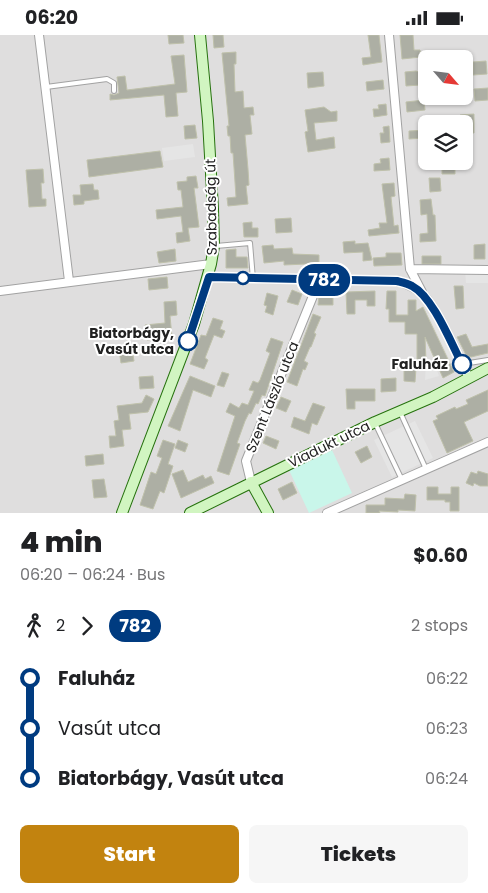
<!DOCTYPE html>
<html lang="en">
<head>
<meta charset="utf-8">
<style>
	:root { --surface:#fff; --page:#f6f6f6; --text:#202124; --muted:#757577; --accent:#c2830f }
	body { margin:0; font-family:Poppins,sans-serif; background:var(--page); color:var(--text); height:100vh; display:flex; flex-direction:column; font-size:19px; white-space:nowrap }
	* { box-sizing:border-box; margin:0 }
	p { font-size:16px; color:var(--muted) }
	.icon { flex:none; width:28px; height:28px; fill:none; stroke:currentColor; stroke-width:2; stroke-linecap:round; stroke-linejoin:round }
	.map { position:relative; height:478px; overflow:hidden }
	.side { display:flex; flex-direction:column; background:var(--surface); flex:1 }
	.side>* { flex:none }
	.badge { padding:0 10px; border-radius:16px; font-size:18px; line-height:32px }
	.needle { width:32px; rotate:118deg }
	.buttons { position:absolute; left:418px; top:15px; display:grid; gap:10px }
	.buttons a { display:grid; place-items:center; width:55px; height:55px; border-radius:8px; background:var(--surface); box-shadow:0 1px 4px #0004; font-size:25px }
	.map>.badge { position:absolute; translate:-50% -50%; box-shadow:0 0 0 2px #fff }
	.legs { display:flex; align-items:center; gap:8px; height:55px; padding:0 20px; font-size:16px }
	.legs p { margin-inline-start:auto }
	.head { display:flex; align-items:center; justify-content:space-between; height:85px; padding:0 20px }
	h1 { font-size:28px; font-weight:800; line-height:38px }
	.action { display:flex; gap:10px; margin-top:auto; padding:10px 20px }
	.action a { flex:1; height:58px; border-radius:8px; background:var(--accent); color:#fff; font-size:20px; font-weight:800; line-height:58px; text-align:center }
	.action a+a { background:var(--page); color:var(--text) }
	ul { padding:0 20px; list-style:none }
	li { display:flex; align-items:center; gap:18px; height:50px; font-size:19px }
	li i { display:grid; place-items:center; width:8px; height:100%; margin:0 6px; background:currentColor }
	li i::after { content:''; width:12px; height:12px; margin:-6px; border:4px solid; border-radius:50%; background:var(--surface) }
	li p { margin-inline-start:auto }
	li:first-child i { background:linear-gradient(#0000 50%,currentColor 0) }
	li:last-child i { background:linear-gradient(currentColor 50%,#0000 0) }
	.status { display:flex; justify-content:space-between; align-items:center; height:35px; padding:0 25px; background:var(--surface); direction:ltr }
	.status svg { height:14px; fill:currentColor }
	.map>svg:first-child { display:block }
</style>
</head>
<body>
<div class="status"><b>06:20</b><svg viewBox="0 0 49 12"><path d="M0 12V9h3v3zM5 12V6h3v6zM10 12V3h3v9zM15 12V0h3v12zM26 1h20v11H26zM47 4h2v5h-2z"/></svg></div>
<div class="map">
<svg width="488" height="478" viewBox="0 0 488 478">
	<rect width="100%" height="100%" fill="#eef0e8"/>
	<path fill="#dfdede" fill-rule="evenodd" d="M0,0H488V478H0ZM426,24H464V61H426ZM426,89H464V126H426Z"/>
	<path fill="#c9f6ea" d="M332,415L352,458L309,478L289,435Z"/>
	<path fill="#e5e5e5" d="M193,109L195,122L164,126L162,113Z
		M465,234L488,235V248H466Z
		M432,277L459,334L455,336L428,279Z
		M433,325L439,341L425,345L426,329Z
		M415,386L433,423L392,442L374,405Z"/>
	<path fill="#adafa4" stroke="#bfc1ab" d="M168,0H183L184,8L169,9Z
		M213,0H223L224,12L214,13Z
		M368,0H379L382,27L363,30L362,23L371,22Z
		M400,0H413L414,15H420L421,22L402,24Z
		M236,17V29H234L235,57L243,56L244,73L253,72L254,80H250L252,99L245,100L248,134L249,150L246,151L248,169L228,171L227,163L236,162L233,118H231L230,101H228L227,91H229L222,18Z
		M184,20L187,57L176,58L178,81L166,82L164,60L110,65V59L114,60L119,58L117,42L125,41L127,55L175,49L171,21Z
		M486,26L487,39L473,40V27Z
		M416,36L419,37L420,50L406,51L405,37Z
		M323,37L324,51L308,53L307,38Z
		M383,45L384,54L367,56L366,47Z
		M488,53V65L475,66L474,54Z
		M424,65L425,75L407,77L406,67Z
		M386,69L387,80L374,82L373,74H379L378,70Z
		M324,72L331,77L337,76V86L314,88L316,105L334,102L335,113L308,117L305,97L308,96L305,75Z
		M474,79V98H464V89H460V80Z
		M195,90L197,103L185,104L184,91Z
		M389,91L390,107L381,108L380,98H384L383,92Z
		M426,95V103L409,104V96Z
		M160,116L163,132L89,142L87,125Z
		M389,123L390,135L374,136V129L381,128L380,124Z
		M455,129V139H442V130Z
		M43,134L44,148H41L42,164H46V171L29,172L26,135Z
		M196,141L198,153H194L199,192L188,193L190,206L177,208L176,198L183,197L181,181L157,184L156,175L183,172L181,155H178L177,147L187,146V142Z
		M429,143H440L441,156L430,157Z
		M394,148L395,161L391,162L394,191L398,190L399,198L369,201L368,195L380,193L379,188H387L382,149Z
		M93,149L94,155H98L99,164L84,166V169L74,170L73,160H81L80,150Z
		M431,164L433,180H435L436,206L420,207V199L428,198L427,179L421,180L420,165Z
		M291,183L292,197L276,198L275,184Z
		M252,187V193H258V202H244L243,188Z
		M355,206V209L368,208L372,225L363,226V217L344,218L343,207Z
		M485,209V224H474V210Z
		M273,210L274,214L292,213L293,219L319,220V232H306V229L284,230V226L264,228L262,211Z
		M175,214L176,226L159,228L157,217Z
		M236,214V222H247L248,233H226V215Z
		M386,218H401L402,230L374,231L373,223L386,222Z
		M422,221H441V229H422Z
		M167,242L168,253L149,255L148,244Z
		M454,251H463L464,273L456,274Z
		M292,255L302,259L298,270L287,267Z
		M375,256V271H367V265H355V279H347L346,257Z
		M387,256H396V280H408V265H416V276L423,272L454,337L443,343L425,302L426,326H417V299H405V287H389V274H386Z
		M267,258L278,261L273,280L265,277L267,271L264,270Z
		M319,260H333V270H318Z
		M176,266L177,280L170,281L172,302L147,305L145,290L165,288L164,267Z
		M313,279L321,282L314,298L316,299L311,312H310L304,326L308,328L305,335L303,334L297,351L287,347Z
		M213,283L223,286L220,294L225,296L222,303L214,300L205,323L208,325L204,334L190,329L201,300L206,301Z
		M466,299L472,312L488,309V318L471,322L466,320L457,302Z
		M271,303L283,307L265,361L262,360L258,369L256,368L251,379L249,378L245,386L237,408L240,409L229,440L217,436L235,381L226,377L230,368L239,373L242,368L248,370L254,356L249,355L253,346L258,348L260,345L270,318L266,316Z
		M132,314L134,326L121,328L119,315Z
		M404,333H416L415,347L404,346Z
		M222,337L229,339L224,352L217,350Z
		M153,341L154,353L140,354L139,342Z
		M190,341L215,351L211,362L193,355L180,396L168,391Z
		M396,343V356L381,357V344Z
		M346,354H375V366H355V374H347Z
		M488,355V376L464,387L473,406L447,418L433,386L438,384L436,381L455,372L456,374L468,369L466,365Z
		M146,360L154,364L148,377L129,379L131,394L122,395L124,411L110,413L109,401H116L114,386L119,385L117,371L142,368Z
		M281,362L291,366L286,377L276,373Z
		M313,368L325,372L317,390L312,388L309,399L291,392L294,382L305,386Z
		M266,401L279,406L276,414L263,408Z
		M163,405L175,409L168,429L173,431L164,458L160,456L153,474L140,470L151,437L156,439L162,423L157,421Z
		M178,405L188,409L185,417L175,413Z
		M367,411L372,422L361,428L355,417Z
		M103,419L104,429L86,431L85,421Z
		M183,435L188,447L203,440L205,444L211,441L214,448L181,463L172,439Z
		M478,436L488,439V451H480L474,448L473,451L466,448L471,437L477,439Z
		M104,444L107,462L94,463L92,445Z
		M292,447L297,458L283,465L278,454Z
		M427,452H438V459H451V452H459V476H450V467H445V465H427Z
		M405,459L416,460L415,476L398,475V477L379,476L380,478H366V470H385V463L404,464Z"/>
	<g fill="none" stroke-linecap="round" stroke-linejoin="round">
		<defs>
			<path id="lane" d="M46,52L107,44L114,48V56
				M216,211L250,208L253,244
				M463,329L488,325
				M400,377L426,434
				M375,388L402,445"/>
			<path id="street" d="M39,0L69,246
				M389,0L410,234L422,257
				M410,234L488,235
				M209,242L397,246C406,249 414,251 421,258C437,271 459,323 469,343
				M0,256L211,229
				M251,447L246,426L315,256L317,245
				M327,478L488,407"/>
			<path id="secondary" d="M251,447L268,478
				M122,478L194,289L211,229L214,211L213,174L208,86L200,0
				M190,478L375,387L433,362L488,333"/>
		</defs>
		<use href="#lane" stroke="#a2a2a2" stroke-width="6"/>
		<use href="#street" stroke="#a2a2a2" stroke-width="10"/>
		<use href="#secondary" stroke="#26720e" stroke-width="12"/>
		<use href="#lane" stroke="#fff" stroke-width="4"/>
		<use href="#street" stroke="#fff" stroke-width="8"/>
		<use href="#secondary" stroke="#d1f5c1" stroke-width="10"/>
	</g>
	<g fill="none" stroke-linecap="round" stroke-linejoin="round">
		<defs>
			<path id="line-1" d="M188,306L209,242L397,246C401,247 407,248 412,251C433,262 451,308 462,329"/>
		</defs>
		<use href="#line-1" stroke="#fff" stroke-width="11"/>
		<use href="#line-1" stroke="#003b80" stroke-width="8"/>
	</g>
	<g fill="#fff" stroke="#003b80" stroke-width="2.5">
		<circle cx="243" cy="243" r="6"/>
		<circle cx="188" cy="306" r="9"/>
		<circle cx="462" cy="329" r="9"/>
	</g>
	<g text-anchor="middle" stroke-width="4" stroke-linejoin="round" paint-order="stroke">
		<g font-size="14" fill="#212121" stroke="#fff">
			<text transform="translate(211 172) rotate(-91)" y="5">Szabadság út</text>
			<text transform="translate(272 362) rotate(-68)" y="5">Szent László utca</text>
			<text transform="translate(329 409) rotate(-26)" y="5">Viadukt utca</text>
		</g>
		<g font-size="14" font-weight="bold" fill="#212121" stroke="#fff" text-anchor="end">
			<text x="174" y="303">Biatorbágy,<tspan x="174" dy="16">Vasút utca</tspan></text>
			<text x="448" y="334">Faluház</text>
		</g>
	</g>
</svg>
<div class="buttons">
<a><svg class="needle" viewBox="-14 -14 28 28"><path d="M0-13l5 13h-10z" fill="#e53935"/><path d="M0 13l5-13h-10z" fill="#757577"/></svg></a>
<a><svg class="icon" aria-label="layers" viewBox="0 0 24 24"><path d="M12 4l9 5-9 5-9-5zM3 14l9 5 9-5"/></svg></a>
</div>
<b class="badge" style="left:324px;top:245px;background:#003b80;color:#fff">782</b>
</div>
<section class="side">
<div class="head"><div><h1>4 min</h1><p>06:20 – 06:24 · Bus</p></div><b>$0.60</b></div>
<div class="legs"><svg class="icon" aria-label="walk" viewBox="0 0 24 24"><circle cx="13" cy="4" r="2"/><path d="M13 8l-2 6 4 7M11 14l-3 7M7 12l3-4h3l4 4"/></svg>2<svg class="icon" aria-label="forward" viewBox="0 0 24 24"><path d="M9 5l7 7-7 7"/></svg><b class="badge" style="background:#003b80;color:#fff">782</b><p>2 stops</p></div>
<ul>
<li><i style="color:#003b80"></i><b>Faluház</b><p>06:22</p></li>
<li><i style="color:#003b80"></i><span>Vasút utca</span><p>06:23</p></li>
<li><i style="color:#003b80"></i><b>Biatorbágy, Vasút utca</b><p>06:24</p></li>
</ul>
<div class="action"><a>Start</a><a>Tickets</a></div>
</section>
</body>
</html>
